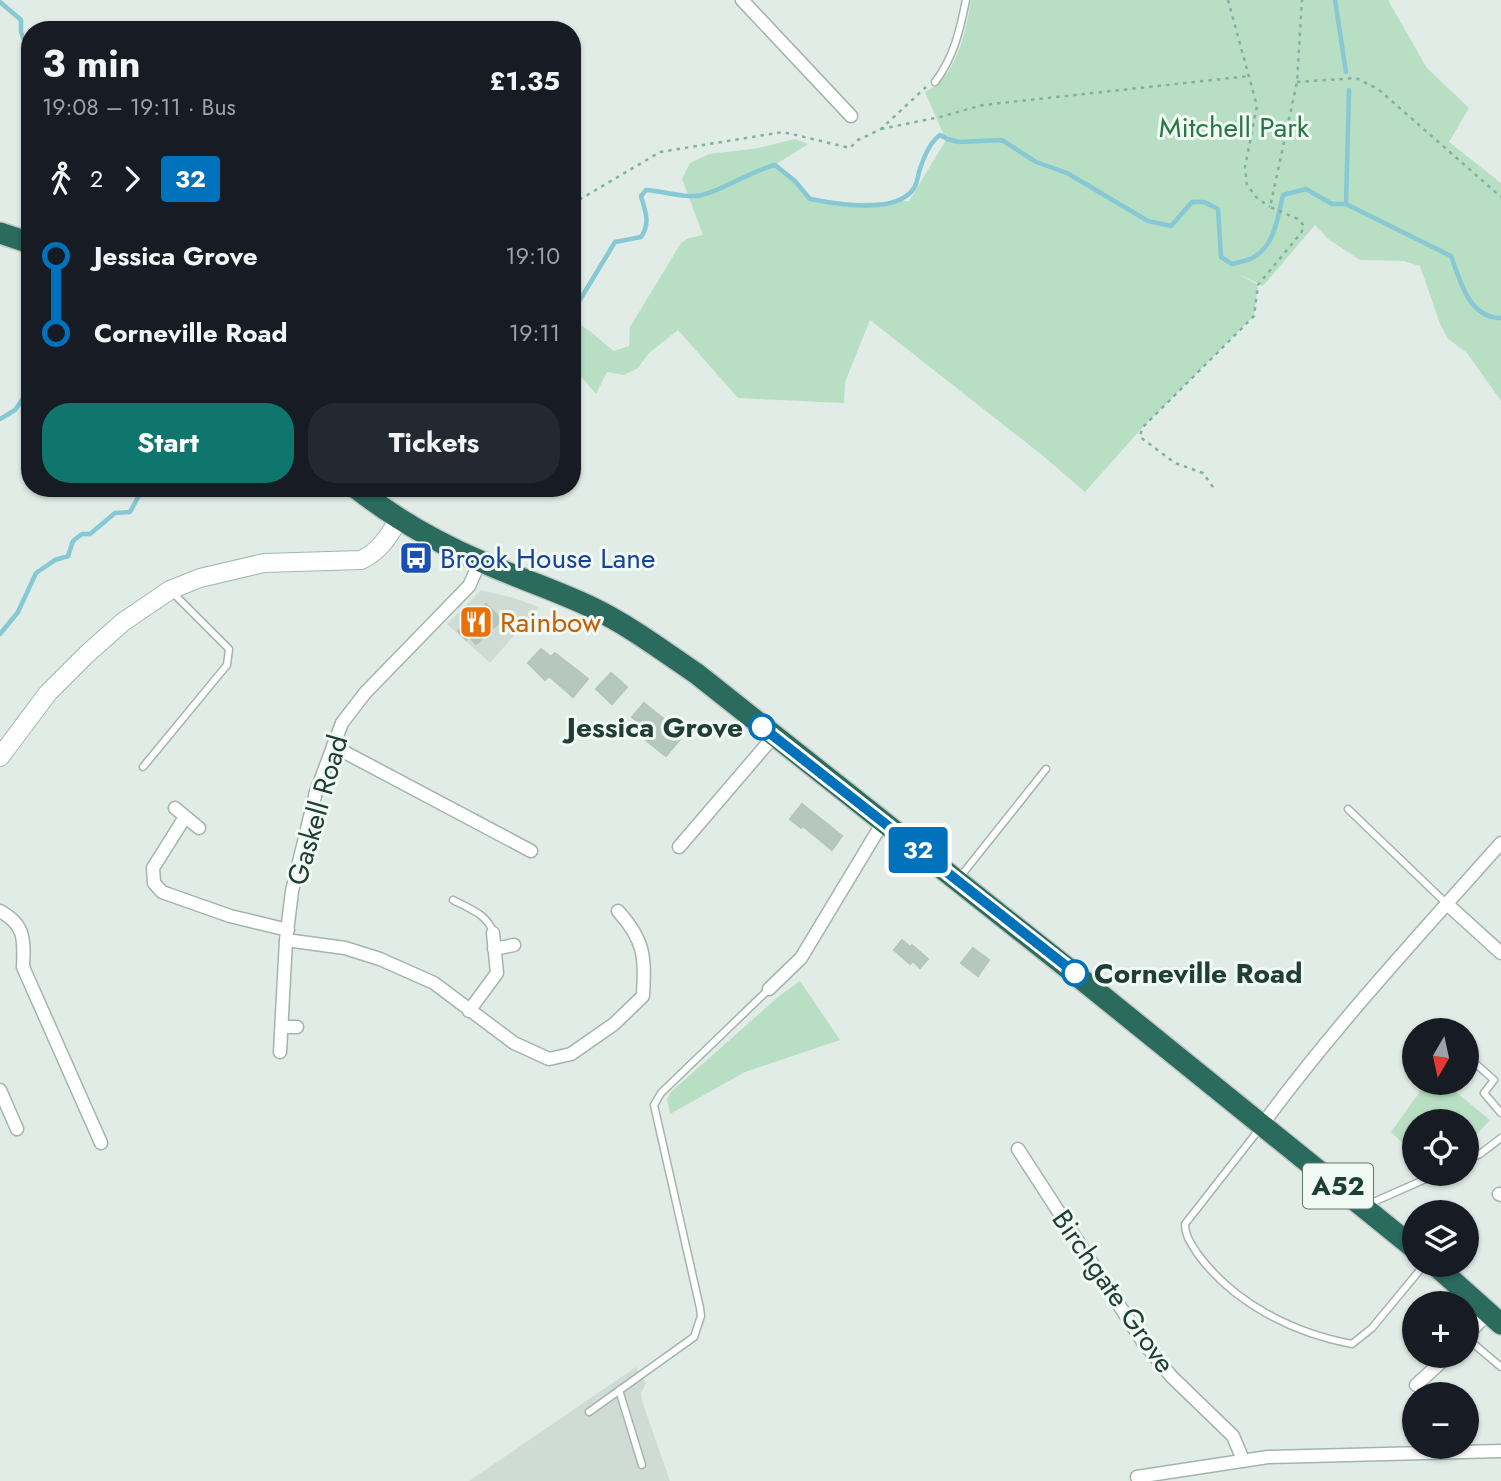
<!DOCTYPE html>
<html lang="en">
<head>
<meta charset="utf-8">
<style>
	:root { --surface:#171b24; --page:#242831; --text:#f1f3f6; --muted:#9ea1a6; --accent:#0f766e }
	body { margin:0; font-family:Jost,sans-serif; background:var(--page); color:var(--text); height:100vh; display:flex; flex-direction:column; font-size:26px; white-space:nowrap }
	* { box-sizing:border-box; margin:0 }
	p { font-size:23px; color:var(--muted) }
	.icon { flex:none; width:38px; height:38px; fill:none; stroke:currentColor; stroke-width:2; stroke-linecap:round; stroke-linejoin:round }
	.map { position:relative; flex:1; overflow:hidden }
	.panel { position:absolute; left:21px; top:21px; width:560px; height:476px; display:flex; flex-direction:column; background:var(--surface); border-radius:28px; box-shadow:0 2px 5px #0004 }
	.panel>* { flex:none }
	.badge { padding:0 14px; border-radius:5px; font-size:24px; line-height:46px }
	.needle { width:46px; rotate:189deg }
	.buttons { position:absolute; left:1402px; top:1018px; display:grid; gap:14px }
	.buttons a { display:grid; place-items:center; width:77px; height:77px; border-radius:50%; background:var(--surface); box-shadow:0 2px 5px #0004; font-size:35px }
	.map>.badge { position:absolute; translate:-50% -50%; box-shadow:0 0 0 4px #fff }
	.legs { display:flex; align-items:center; gap:10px; height:77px; padding:0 21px; font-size:23px }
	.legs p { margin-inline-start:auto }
	.headline { display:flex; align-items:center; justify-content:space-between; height:119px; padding:0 21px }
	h1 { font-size:38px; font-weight:700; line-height:52px }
	.button { display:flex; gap:14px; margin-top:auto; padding:14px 21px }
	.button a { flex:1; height:80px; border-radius:28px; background:var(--accent); color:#fff; font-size:28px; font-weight:700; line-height:80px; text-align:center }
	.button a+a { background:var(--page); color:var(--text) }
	ul { padding:0 21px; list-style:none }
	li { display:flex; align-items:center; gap:24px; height:77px; font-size:26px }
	li i { display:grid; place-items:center; width:10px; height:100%; margin:0 9px; background:currentColor }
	li i::after { content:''; width:18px; height:18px; margin:-9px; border:5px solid; border-radius:50%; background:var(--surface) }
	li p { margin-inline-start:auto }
	li:first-child i { background:linear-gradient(#0000 50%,currentColor 0) }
	li:last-child i { background:linear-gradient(currentColor 50%,#0000 0) }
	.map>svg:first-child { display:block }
</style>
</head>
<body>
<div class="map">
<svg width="1501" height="1481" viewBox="0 0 1501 1481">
	<rect width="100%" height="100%" fill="#e1ece7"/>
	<path fill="#cfdcd6" d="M481,590L514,598L539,607L490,663L447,624Z
		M636,1367L646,1383L641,1393L642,1401L670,1481H469Z"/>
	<path fill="#b8dfc3" d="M971,0H1388L1427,68L1469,108L1449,142L1501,183V401L1467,353L1448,339L1440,324L1420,266L1404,261L1360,260L1328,239L1315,225L1263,286L1238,274L1258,285L1254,316L1142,428L1085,492L1042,455L870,320L845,382L844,403L738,398L678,330L649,353L638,368L624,375L607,372L596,394L572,366V327L577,324C591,329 601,342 614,351L629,346L630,327L681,243L689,238L703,235L682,179L690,163L709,154L759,148L795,139L808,144L775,165L795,181L810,199L832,204L909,201L946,140L925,92C957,78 966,31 971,0Z
		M800,981L840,1040L745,1072L670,1114L667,1099L671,1092L778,997Z
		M1426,1083H1445L1490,1120L1467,1145L1466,1122H1414V1154L1391,1132Z"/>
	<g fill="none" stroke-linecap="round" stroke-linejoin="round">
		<path stroke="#86c8d4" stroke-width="4.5" d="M1335,0L1346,72
			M0,2L21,20V32L30,56
			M1346,204L1349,90
			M572,313L615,242L641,237C651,223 645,211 641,196L646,190C662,191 680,197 696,196C717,194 750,171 775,165L795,181L810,199C836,204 897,215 914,188C917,184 918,176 919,172C923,159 930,142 940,135L947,139L959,142L1002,140L1036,162L1067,173L1148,221L1171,226L1192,202H1204L1218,209L1221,257L1232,264C1239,262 1248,261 1254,257C1275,245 1278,216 1283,195L1306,189L1332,204H1346L1451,256C1460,281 1469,318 1501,318
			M0,419L15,410L30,388
			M0,634L18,612L36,573L55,560L68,556L73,541L82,534H90L115,513L130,512L143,488"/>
	</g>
	<path fill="#b6c7c0" stroke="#b3c6be" stroke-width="2" d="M486,604L502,620L476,644L469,636L466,640L458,631Z
		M541,649L551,657L555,653L588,679L573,697L549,676L545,680L528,663Z
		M611,673L627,687L612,704L596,689Z
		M644,703L670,724L673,720L687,731L666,756L642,737L644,734L640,730L643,726L632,717Z
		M802,804L842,836L832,850L803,826L801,828L790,819Z
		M902,940L910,947L912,945L928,959L920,968L913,961L910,964L894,950Z
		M973,948L989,960L978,976L961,963Z"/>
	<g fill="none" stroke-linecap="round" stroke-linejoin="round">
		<defs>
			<path id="lane" d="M935,82C954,57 960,30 966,0
				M143,767L227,665L229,649L172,592
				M1348,809L1447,904
				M960,877L1046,769
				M453,900C468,908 489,915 493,933
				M1466,1055L1494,1080L1484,1093L1501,1113
				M1261,1127L1185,1224C1185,1236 1191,1243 1197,1253C1233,1303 1293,1333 1352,1344L1372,1328L1424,1265
				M1466,1160L1480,1154L1501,1138
				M1369,1204L1437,1174
				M1475,1345L1501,1367
				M619,1390L642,1465
				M589,1412L694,1337L701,1316L700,1308L654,1105L661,1093L769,989"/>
			<path id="street" d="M742,0L851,116
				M333,746L531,851
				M175,808L199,828
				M185,817L153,868L154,883L162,892L230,916L288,930
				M679,847L774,736
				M1447,904L1501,953
				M0,911C26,925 24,941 23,967L101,1143
				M286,940L345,948L380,959L434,983L514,1043L549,1059L571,1054L614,1024L643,996C645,956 645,941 618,911
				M494,949L514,945
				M769,989L801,958L883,822
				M469,1011L497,973L493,933
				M282,1027H297
				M280,1052L286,940L292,891L316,792L342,723L365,693L469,586L480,562
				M0,1090L17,1129
				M1262,1125C1335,1026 1419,935 1501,843
				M1018,1149L1143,1342L1171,1376L1233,1436L1243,1460
				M1499,1194L1501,1195
				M1466,1336L1487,1314
				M1416,1385L1448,1356
				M1137,1477L1268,1457L1501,1451"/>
			<path id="secondary" d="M0,757L48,693L87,654L123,622L170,590L200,578L264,563L361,560C379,552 389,536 399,519"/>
			<path id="highway" d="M0,233L30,243
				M356,488C394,518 436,542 480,561C517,578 556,590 593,608C630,626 663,651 697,674L1080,978L1414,1248
				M1435,1265L1501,1324"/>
		</defs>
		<use href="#lane" stroke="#a3b4ae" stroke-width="9"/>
		<use href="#street" stroke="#a3b4ae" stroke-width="15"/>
		<use href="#secondary" stroke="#9eb9af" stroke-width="20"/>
		<use href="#highway" stroke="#c1c9c7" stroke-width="24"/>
		<path stroke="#7fb2a2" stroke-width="2.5" stroke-dasharray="3.5 5" stroke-linecap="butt" d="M1228,0L1257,106L1245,167L1247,185L1256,197L1270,207
			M1297,82L1356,78L1378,89L1501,197
			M881,129L940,117L983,105L1249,76
			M572,204L660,152L783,132L850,148L858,140L881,129L926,87
			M1213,487L1203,473L1175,463L1140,437L1142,428L1254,316L1258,285L1301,233L1304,226L1298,219L1270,207L1297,82L1302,0"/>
		<use href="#lane" stroke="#fff" stroke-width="6"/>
		<use href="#street" stroke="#fff" stroke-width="12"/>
		<use href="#secondary" stroke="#fff" stroke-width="18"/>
		<use href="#highway" stroke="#2a6b5e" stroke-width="21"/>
	</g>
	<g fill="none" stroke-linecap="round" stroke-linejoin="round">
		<defs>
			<path id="line-1" d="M762,727L1075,973"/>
		</defs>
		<use href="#line-1" stroke="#fff" stroke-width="16"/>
		<use href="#line-1" stroke="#0072bc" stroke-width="10"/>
	</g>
	<defs>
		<symbol id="bus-square" viewBox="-11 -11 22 22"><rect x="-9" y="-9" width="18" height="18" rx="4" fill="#1a4fb4" stroke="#f1f9f5"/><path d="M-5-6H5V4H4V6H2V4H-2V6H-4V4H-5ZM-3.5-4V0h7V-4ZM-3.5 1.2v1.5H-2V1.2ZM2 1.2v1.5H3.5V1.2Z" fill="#fff"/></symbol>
		<symbol id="restaurant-square" viewBox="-11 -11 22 22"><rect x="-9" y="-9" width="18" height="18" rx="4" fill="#e8710a" stroke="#f1f9f5"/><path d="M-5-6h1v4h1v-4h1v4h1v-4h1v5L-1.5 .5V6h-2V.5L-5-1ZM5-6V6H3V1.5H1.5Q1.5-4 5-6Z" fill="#fff"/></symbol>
	</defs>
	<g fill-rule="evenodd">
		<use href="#bus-square" x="397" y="539" width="38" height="38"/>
		<use href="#restaurant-square" x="457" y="603" width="38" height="38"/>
	</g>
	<g fill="#fff" stroke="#0072bc" stroke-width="3.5">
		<circle cx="762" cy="727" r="12"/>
		<circle cx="1075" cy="973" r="12"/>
	</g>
	<g text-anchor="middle" stroke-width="6" stroke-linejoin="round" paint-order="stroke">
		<rect fill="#f1f9f5" stroke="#5f766f" stroke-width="2" x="1303" y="1163.5" width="70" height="45" rx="5"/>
		<g font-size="26" font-weight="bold" fill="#203e36">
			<text x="1338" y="1195">A52</text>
		</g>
		<g font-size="28" fill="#287746" stroke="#f1f9f5">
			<text x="1234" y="137">Mitchell Park</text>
		</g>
		<g font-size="28" fill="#164399" stroke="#f1f9f5" text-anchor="start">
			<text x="440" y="568">Brook House Lane</text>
		</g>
		<g font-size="28" fill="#c56008" stroke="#f1f9f5" text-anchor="start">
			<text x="500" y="632">Rainbow</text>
		</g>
		<g font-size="28" font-weight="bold" fill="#203e36" stroke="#f1f9f5" text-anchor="end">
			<text x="743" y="737">Jessica Grove</text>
			<text x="1094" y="983" text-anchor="start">Corneville Road</text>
		</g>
		<g font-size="28" fill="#203e36" stroke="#f1f9f5">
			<text transform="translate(317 810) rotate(-74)" y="10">Gaskell Road</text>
			<text transform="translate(1114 1291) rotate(55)" y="10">Birchgate Grove</text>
		</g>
	</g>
</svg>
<div class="buttons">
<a><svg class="needle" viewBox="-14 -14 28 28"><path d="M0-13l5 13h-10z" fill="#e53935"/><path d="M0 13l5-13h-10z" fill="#9ea1a6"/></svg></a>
<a><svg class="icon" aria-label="locate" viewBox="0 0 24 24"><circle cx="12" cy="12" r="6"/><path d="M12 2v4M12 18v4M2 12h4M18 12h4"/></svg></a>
<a><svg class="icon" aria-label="layers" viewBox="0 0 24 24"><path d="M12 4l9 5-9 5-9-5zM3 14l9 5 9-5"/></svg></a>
<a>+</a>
<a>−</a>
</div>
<b class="badge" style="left:918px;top:850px;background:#0072bc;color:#fff">32</b>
<section class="panel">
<div class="headline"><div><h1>3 min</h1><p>19:08 – 19:11 · Bus</p></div><b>£1.35</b></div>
<div class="legs"><svg class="icon" aria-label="walk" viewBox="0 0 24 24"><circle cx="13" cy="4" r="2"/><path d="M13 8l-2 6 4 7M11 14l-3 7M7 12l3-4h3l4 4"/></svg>2<svg class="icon" aria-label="forward" viewBox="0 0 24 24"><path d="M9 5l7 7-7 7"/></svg><b class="badge" style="background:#0072bc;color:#fff">32</b></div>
<ul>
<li><i style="color:#0072bc"></i><b>Jessica Grove</b><p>19:10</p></li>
<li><i style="color:#0072bc"></i><b>Corneville Road</b><p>19:11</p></li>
</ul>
<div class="button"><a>Start</a><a>Tickets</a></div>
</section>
</div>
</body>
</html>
